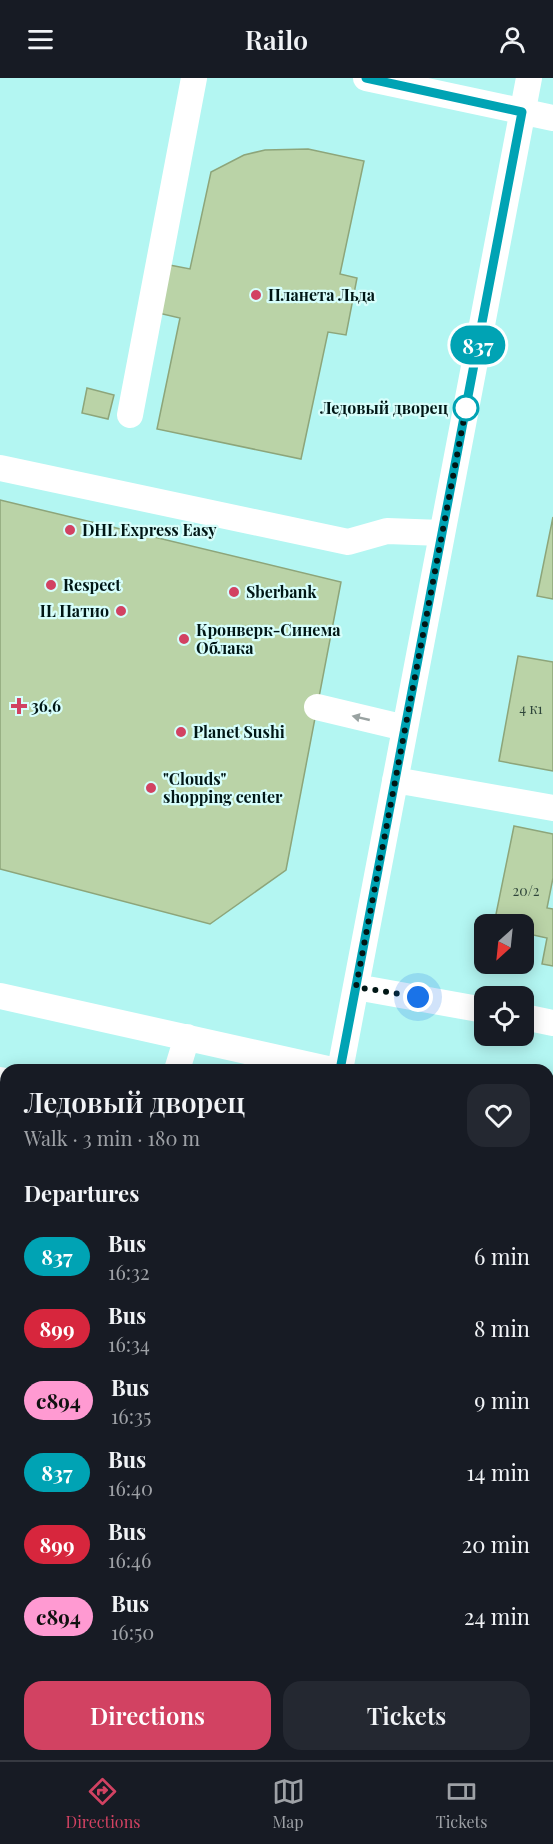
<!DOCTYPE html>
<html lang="en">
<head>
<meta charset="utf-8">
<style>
	:root { --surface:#171b24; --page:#242831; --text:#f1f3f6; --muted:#9ea1a6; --line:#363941; --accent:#d24262 }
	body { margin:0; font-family:"Playfair Display",serif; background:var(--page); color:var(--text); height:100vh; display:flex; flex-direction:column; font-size:22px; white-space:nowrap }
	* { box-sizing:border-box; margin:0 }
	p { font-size:20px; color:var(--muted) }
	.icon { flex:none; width:33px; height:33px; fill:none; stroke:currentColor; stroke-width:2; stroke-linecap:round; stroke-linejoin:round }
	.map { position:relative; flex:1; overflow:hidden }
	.drawer { position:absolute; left:0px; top:986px; width:554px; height:698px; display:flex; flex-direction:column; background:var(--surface); border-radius:18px 18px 0 0; box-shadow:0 3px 15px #0003 }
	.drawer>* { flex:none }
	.badge { padding:0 12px; border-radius:20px; font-size:21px; line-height:39px }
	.needle { width:39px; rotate:207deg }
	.fabs { position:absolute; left:474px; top:836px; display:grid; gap:12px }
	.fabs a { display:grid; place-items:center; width:60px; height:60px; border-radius:12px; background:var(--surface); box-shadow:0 3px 15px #0003; font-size:30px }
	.you { position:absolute; width:30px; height:30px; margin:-15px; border:4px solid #fff; border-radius:50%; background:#1a73e8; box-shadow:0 0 0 9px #1a73e833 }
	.map>.badge { position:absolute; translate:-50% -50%; box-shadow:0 0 0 3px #fff }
	h2 { padding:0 24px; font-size:22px; line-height:54px }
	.round { display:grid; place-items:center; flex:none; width:63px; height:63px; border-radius:18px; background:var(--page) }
	.summary { display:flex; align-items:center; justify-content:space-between; height:102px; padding:0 24px }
	h1 { font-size:28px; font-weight:600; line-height:45px }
	.action { display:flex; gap:12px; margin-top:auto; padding:12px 24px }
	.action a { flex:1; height:69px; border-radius:18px; background:var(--accent); color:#fff; font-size:24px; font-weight:600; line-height:69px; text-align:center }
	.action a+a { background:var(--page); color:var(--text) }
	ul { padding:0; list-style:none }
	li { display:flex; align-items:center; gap:18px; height:72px; padding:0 24px }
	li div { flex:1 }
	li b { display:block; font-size:22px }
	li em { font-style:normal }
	li .badge { min-width:66px; font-weight:700; text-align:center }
	header { display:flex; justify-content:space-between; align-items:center; height:78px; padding:0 24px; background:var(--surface); font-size:27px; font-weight:600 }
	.tabs { display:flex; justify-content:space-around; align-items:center; height:84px; border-top:2px solid var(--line); background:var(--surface); font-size:16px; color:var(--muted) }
	.tabs a { display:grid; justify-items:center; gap:3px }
	.tabs .current { color:var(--accent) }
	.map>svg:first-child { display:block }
</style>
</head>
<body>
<header><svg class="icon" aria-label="menu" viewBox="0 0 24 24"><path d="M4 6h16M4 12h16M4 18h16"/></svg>Railo<svg class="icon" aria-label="person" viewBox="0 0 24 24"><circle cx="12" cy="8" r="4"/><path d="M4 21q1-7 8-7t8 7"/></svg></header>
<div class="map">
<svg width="553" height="1682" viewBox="0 0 553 1682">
	<rect width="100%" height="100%" fill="#b3f6f2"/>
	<path fill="#fcb2bb" d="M0,1387L6,1388V1677H153V1682H0Z"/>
	<path fill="#fb8396" d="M548,1301L553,1302V1382L548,1378Z"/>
	<path fill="#bad3a7" stroke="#8da57a" stroke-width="1.5" d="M308,71L364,83L340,196L357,200L346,257L328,254L301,381L157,351L180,240L154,234L164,186L190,191L211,94L244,77L265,72Z
		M87,310L114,317L108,341L82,335Z
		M0,422L341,504L286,792L210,846L0,791Z
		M553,439V521L537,518Z
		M518,578L553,584V693L499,683Z
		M514,748L553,756V800L547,830L553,831V888L542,886L547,860L524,855V846H494Z
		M548,1414L553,1415V1459L548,1458Z
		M431,1677H477L476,1682H431Z"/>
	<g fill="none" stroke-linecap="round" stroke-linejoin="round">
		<path stroke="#fff" stroke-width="26" d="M366,0L553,40
			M130,337L194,0
			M0,390L348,464L387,453L442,455
			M317,629L405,650
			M395,702L553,730
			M356,909L484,932
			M0,918L332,992
			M524,939L553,945
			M177,992L187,959
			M340,992L529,0
			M0,1002L6,1003
			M0,1304L6,1306
			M0,1362H6
			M0,1479L6,1474
			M548,1489L553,1490
			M212,1682L213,1677
			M389,1682L390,1677
			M510,1682L511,1677"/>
		<path stroke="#f8d9b1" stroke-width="32" d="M0,1133L6,1134
			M548,1258L553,1259"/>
	</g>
	<defs><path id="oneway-solid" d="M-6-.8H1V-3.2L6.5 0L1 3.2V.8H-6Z" transform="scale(1.5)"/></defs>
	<use fill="#99a2a1" href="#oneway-solid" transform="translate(361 640) rotate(-167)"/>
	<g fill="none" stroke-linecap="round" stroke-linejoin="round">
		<defs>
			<path id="line" d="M340,992L522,34L366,0"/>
		</defs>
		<use href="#line" stroke="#fff" stroke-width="14"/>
		<use href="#line" stroke="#00a3b4" stroke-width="9"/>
		<path stroke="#001615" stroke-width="6" stroke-dasharray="0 10.8" d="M418,919L356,909L466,330"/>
	</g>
	<g fill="#d24262" stroke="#d7fefb" stroke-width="2">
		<circle cx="256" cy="217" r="6"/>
		<circle cx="70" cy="452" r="6"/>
		<circle cx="51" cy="507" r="6"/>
		<circle cx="234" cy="514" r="6"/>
		<circle cx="121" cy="533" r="6"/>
		<circle cx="184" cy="561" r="6"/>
		<path d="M16 619h6v6h6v6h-6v6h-6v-6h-6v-6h6z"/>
		<circle cx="181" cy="654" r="6"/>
		<circle cx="151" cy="710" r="6"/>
	</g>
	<circle fill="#fff" stroke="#00a3b4" stroke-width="3" cx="466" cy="330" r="12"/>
	<g text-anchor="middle" stroke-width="4.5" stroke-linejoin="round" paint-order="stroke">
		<g font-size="14" fill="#2e453a">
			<text x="531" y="636">4 к1</text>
			<text x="526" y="818">20/2</text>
		</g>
		<g font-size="16" font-weight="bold" fill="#001615" stroke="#d7fefb" text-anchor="start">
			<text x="268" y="223">Планета Льда</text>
			<text x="82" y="458">DHL Express Easy</text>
			<text x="63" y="513">Respect</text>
			<text x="246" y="520">Sberbank</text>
			<text x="109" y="539" text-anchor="end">IL Патио</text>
			<text x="196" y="558">Кронверк-Синема<tspan x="196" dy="18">Облака</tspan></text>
			<text x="31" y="634">36,6</text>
			<text x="193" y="660">Planet Sushi</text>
			<text x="163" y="707">"Clouds"<tspan x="163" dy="18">shopping center</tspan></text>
		</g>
		<g font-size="16" font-weight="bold" fill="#001615" stroke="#d7fefb" text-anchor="end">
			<text x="448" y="336">Ледовый дворец</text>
		</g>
	</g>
</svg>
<div class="fabs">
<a><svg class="needle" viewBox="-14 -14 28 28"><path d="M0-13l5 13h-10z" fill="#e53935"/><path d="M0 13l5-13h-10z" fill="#9ea1a6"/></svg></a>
<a><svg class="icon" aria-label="locate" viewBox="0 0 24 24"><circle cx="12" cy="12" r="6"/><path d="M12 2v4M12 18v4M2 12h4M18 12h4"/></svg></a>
</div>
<div class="you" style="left:418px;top:919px"></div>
<b class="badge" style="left:478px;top:267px;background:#00a3b4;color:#fff">837</b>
<section class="drawer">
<div class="summary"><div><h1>Ледовый дворец</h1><p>Walk · 3 min · 180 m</p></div><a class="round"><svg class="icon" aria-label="heart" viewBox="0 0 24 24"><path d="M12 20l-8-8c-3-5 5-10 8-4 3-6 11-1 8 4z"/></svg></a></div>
<h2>Departures</h2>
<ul>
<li><span class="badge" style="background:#00a3b4;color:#fff">837</span><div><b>Bus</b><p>16:32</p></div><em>6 min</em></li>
<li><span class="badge" style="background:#d7263d;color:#fff">899</span><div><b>Bus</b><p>16:34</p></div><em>8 min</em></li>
<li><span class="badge" style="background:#ff9ad2;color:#111">с894</span><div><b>Bus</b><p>16:35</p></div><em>9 min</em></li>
<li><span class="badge" style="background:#00a3b4;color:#fff">837</span><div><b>Bus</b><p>16:40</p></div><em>14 min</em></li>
<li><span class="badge" style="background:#d7263d;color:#fff">899</span><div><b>Bus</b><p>16:46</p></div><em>20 min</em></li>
<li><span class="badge" style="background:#ff9ad2;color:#111">с894</span><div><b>Bus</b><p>16:50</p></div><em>24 min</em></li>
</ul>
<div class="action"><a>Directions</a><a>Tickets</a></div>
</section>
</div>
<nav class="tabs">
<a class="current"><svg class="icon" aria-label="directions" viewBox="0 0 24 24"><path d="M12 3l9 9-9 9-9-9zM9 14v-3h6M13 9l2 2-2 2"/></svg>Directions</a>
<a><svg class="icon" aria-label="map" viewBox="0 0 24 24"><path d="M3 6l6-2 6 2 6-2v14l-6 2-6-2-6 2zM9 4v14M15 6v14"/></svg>Map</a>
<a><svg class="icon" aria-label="tickets" viewBox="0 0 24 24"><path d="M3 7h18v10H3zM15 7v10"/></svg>Tickets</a>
</nav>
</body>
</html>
